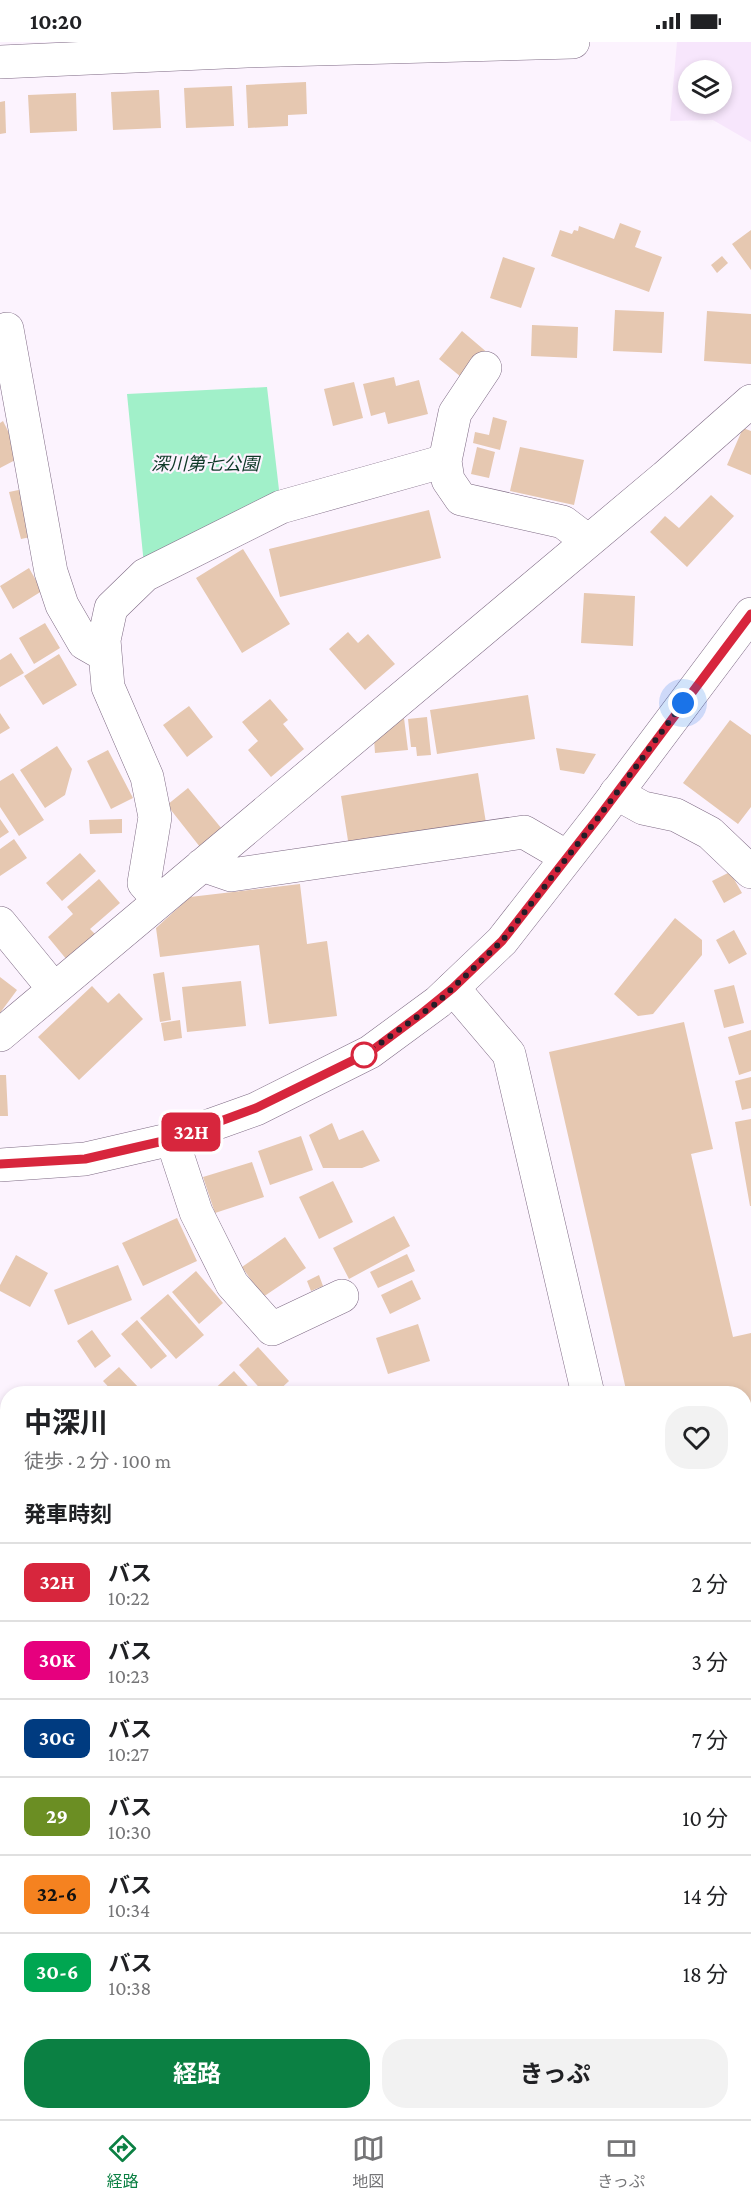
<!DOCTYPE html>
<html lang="ja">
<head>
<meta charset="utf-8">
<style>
	:root { --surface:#fff; --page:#f2f2f2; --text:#202124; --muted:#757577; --line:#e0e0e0; --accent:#0b8043 }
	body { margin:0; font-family:"Crimson Pro","Noto Sans JP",serif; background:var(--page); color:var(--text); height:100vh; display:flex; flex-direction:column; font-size:22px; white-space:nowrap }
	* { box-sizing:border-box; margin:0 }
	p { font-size:20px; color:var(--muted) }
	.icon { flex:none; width:33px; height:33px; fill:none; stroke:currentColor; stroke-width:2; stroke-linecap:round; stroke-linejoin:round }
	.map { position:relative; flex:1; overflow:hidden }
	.drawer { position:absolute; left:0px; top:1344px; width:752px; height:734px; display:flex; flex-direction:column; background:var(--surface); border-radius:24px 24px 0 0; box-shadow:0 3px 9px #0003 }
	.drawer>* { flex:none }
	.badge { padding:0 12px; border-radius:9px; font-size:21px; line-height:39px }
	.buttons { position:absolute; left:678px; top:18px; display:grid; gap:12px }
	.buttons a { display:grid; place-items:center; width:54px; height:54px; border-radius:50%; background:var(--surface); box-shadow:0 3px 9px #0003; font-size:30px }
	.you { position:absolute; width:30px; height:30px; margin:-15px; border:4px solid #fff; border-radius:50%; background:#1a73e8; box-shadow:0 0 0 9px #1a73e833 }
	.map>.badge { position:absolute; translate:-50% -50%; box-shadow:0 0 0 3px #fff }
	h2 { padding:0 24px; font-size:22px; line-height:54px }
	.round { display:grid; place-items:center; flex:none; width:63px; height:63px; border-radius:24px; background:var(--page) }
	.headline { display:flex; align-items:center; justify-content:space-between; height:102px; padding:0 24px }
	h1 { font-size:28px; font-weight:700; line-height:45px }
	.primary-button { display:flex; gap:12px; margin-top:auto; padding:12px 24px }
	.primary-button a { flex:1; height:69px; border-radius:24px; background:var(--accent); color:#fff; font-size:24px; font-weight:700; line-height:69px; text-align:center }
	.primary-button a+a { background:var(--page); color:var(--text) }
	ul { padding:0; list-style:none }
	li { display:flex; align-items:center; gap:18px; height:78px; padding:0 24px; border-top:2px solid var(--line) }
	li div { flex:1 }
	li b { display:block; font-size:22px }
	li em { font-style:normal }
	li .badge { min-width:66px; font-weight:700; text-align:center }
	.status { display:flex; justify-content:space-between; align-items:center; height:42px; padding:0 30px; background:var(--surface); direction:ltr }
	.status svg { height:16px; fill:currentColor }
	.dock { display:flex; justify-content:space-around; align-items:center; height:84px; border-top:2px solid var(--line); background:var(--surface); font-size:16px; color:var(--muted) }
	.dock a { display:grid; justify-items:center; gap:3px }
	.dock .current { color:var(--accent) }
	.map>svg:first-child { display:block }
</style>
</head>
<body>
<div class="status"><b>10:20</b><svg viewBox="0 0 49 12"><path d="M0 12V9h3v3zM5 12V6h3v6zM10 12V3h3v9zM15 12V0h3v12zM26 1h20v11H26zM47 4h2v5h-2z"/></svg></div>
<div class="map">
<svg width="751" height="2077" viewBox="0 0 751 2077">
	<rect width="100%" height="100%" fill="#fcf3fe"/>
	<path fill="#f7e6fc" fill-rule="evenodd" d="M677,0H751V100L713,78L670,79ZM722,28V62H688V28Z
		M0,1405L8,1409L7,1874L0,1868Z"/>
	<path fill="#a1f0c9" d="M267,345L281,465L145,533L127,352Z
		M0,1445L8,1449L7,1727H0Z"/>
	<path fill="#e6c8b1" d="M306,40L307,72L288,73V84L248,86L246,43Z
		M232,44L234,84L186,86L184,46Z
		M159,48L161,86L113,88L111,50Z
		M76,51L77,89L30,91L28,53Z
		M5,59L6,91L0,92V60Z
		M620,181L641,189L635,205L662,215L649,250L551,214L560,188L572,192L574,188L578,189L579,184L614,197Z
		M751,188V228L732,202Z
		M722,214L728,221L717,231L711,223Z
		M503,215L535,226L521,266L490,256Z
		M615,268L664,270L662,311L613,309Z
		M707,269L751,272V322L704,319Z
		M532,283L578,285L577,316L531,314Z
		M462,289L489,312L466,339L439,317Z
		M394,335L396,344L419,338L428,372L388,382L385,370L371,374L363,342Z
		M354,340L363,376L333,384L324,347Z
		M493,375L507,379L500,408L473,401L475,390L489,393Z
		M3,379L21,415L0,426V381Z
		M743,386L751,389V433L727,423Z
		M477,405L495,410L489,436L471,432Z
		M520,405L584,418L574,463L510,449Z
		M28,446L40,493L21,497L9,450Z
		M711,453L734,474L687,525L650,490L665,474L679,486Z
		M429,468L441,516L280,555L269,507Z
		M243,507L290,582L242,611L196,536Z
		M29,526L42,549L13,567L0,544Z
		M584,551L635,554L633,604L581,601Z
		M45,581L60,606L34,622L19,596Z
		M348,590L358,601L368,592L395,622L365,648L329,607Z
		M11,611L24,631L0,645V618Z
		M59,612L77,643L43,663L24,634Z
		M528,653L535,697L437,712L430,668Z
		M270,657L288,678L283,682L304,707L271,735L248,708L258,699L242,680Z
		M189,664L213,695L187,715L163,683Z
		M0,671L10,686L0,692Z
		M427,675L431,713L417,714L416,705H411L408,677Z
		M404,676L408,708L375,711L374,697Z
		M730,678L751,693V765L738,782L683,741Z
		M57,704L72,727L65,753L45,766L20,728Z
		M556,706L596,712L584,732L560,728Z
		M108,708L133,756L111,767L87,719Z
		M13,731L44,778L19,794L0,765V739Z
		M478,731L486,781L349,805L341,754Z
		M188,746L222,787L200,805L167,763Z
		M0,777L9,790L0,796Z
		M122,777V791L90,792L89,778Z
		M14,797L27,816L0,834V807Z
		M80,811L96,829L62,859L46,841Z
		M730,830L742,851L724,861L712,839Z
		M99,837L120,861L90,887L95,892L67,918L48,895L73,872L67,865Z
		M300,842L307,902L327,899L337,974L269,982L259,903L160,915L156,886L190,855Z
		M675,876L702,898V913L653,972L638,974L614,952Z
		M734,888L747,912L729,922L716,898Z
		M164,930L171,978L160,980L153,932Z
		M0,935L17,948L0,971Z
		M241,939L246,984L187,990L182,945Z
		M734,943L744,981L724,986L714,948Z
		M92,944L108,961L119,951L143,977L79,1038L38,995Z
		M180,978L182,996L164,999L161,981Z
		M684,980L713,1107L691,1112L733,1295L751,1291L750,1809L744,1789V1352H627L549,1010Z
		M751,988V1029L739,1033L728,995Z
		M0,1033H6L8,1074H0Z
		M751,1035V1066L742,1068L735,1039Z
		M751,1077V1164H750L735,1080Z
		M332,1081L339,1098L363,1088L380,1119L362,1126H323L309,1093Z
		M301,1094L313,1128L270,1143L258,1109Z
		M252,1120L264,1155L215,1171L203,1135Z
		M333,1139L353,1180L319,1197L299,1155Z
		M394,1174L410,1204L349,1237L333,1206Z
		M177,1176L197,1219L143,1244L122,1201Z
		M285,1195L306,1226L263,1255L242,1225Z
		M407,1212L415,1229L378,1246L370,1230Z
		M16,1213L48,1231L30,1265L0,1249V1243Z
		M118,1223L132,1258L68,1283L54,1248Z
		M196,1229L223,1261L199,1282L172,1250Z
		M319,1233L323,1244L311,1249L307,1239Z
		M412,1238L421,1257L390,1272L381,1253Z
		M168,1252L204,1293L176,1317L140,1276Z
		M137,1278L167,1314L151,1327L121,1292Z
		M418,1282L430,1319L388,1332L376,1296Z
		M92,1288L111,1314L95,1326L77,1299Z
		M258,1305L289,1339L275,1352H265L239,1323Z
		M119,1325L140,1347L135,1352H115L103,1339Z
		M234,1329L255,1352H209Z
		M0,1766L8,1767V1820L0,1819Z
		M82,2070H86L92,2077H74Z"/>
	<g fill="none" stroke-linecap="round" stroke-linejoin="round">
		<defs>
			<path id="minor" d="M0,20L247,9L573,0
				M7,287L51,530L62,563L84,601L105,613
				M485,326L455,371L445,419L448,438L461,457L563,480L588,499
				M616,751L643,766L676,773L710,791L751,830
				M202,823L231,833L524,790L567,815
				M159,858L144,841L155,775L147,735L108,645L104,598L111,566L145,533L281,465L445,419
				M0,881L54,947
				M453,946L509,1012L588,1352
				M0,993L665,435L751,359
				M172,1097L196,1170L232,1242L272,1287L342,1254
				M37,2077L39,2070"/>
			<path id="major" d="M0,1123L85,1117L172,1097L256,1067L370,1010L438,960L502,899L598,776L751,572
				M0,1922L8,1927
				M160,2070L166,2077"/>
		</defs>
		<use href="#minor" stroke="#7e6a84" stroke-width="34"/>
		<use href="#major" stroke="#7e6a84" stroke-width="34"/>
		<path stroke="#968d98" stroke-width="4" stroke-dasharray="4.5 4.5" stroke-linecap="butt" d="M586,2070V2077"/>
		<use href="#minor" stroke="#fff" stroke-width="33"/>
		<use href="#major" stroke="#fff" stroke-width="33"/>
		<defs>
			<path id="rail" d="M0,1375L8,1379
				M679,2070L682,2077"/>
		</defs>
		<use href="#rail" stroke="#8e8590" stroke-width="7"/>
		<use href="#rail" stroke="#fcf3fe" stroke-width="4.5" stroke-dasharray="14" stroke-linecap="butt"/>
	</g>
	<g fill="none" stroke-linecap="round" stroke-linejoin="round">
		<defs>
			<path id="line" d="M0,1122L85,1117L172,1097L256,1066L370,1010L421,972L453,946L502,899L598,776L751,572"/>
		</defs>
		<use href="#line" stroke="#fff" stroke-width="14"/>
		<use href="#line" stroke="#d7263d" stroke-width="9"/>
		<path stroke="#261d28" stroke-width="6" stroke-dasharray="0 10.8" d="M364,1013L438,960L502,899L598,776L683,661"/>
	</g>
	<circle fill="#fff" stroke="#d7263d" stroke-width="3" cx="364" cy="1013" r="12"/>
	<g text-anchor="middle" stroke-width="4.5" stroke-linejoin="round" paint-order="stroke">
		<g font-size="18" font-style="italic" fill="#0d3826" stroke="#fcf3fe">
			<text x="205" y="428">深川第七公園</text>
		</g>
	</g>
</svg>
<div class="buttons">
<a><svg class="icon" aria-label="layers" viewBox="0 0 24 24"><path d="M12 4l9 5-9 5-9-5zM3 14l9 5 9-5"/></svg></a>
</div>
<div class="you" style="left:683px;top:661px"></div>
<b class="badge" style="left:191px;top:1090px;background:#d7263d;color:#fff">32H</b>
<section class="drawer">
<div class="headline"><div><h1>中深川</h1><p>徒歩 · 2 分 · 100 m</p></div><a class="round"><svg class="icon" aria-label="heart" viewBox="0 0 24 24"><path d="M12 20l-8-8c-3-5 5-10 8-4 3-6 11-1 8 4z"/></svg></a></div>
<h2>発車時刻</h2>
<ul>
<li><span class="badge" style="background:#d7263d;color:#fff">32H</span><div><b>バス</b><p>10:22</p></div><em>2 分</em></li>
<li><span class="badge" style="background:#e6007e;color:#fff">30K</span><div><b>バス</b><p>10:23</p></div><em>3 分</em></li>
<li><span class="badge" style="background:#003b80;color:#fff">30G</span><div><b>バス</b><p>10:27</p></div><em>7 分</em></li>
<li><span class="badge" style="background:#6b8e23;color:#fff">29</span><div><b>バス</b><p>10:30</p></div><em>10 分</em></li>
<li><span class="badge" style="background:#f58220;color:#111">32-6</span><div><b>バス</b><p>10:34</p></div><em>14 分</em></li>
<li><span class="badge" style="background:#00a651;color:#fff">30-6</span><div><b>バス</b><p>10:38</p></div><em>18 分</em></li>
</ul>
<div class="primary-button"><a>経路</a><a>きっぷ</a></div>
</section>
</div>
<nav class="dock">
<a class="current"><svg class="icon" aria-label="directions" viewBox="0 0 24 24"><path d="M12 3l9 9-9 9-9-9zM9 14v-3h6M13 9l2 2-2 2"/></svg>経路</a>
<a><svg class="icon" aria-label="map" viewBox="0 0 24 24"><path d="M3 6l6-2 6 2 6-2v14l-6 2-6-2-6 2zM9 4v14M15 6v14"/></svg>地図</a>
<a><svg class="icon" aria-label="tickets" viewBox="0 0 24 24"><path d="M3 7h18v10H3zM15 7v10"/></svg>きっぷ</a>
</nav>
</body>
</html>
